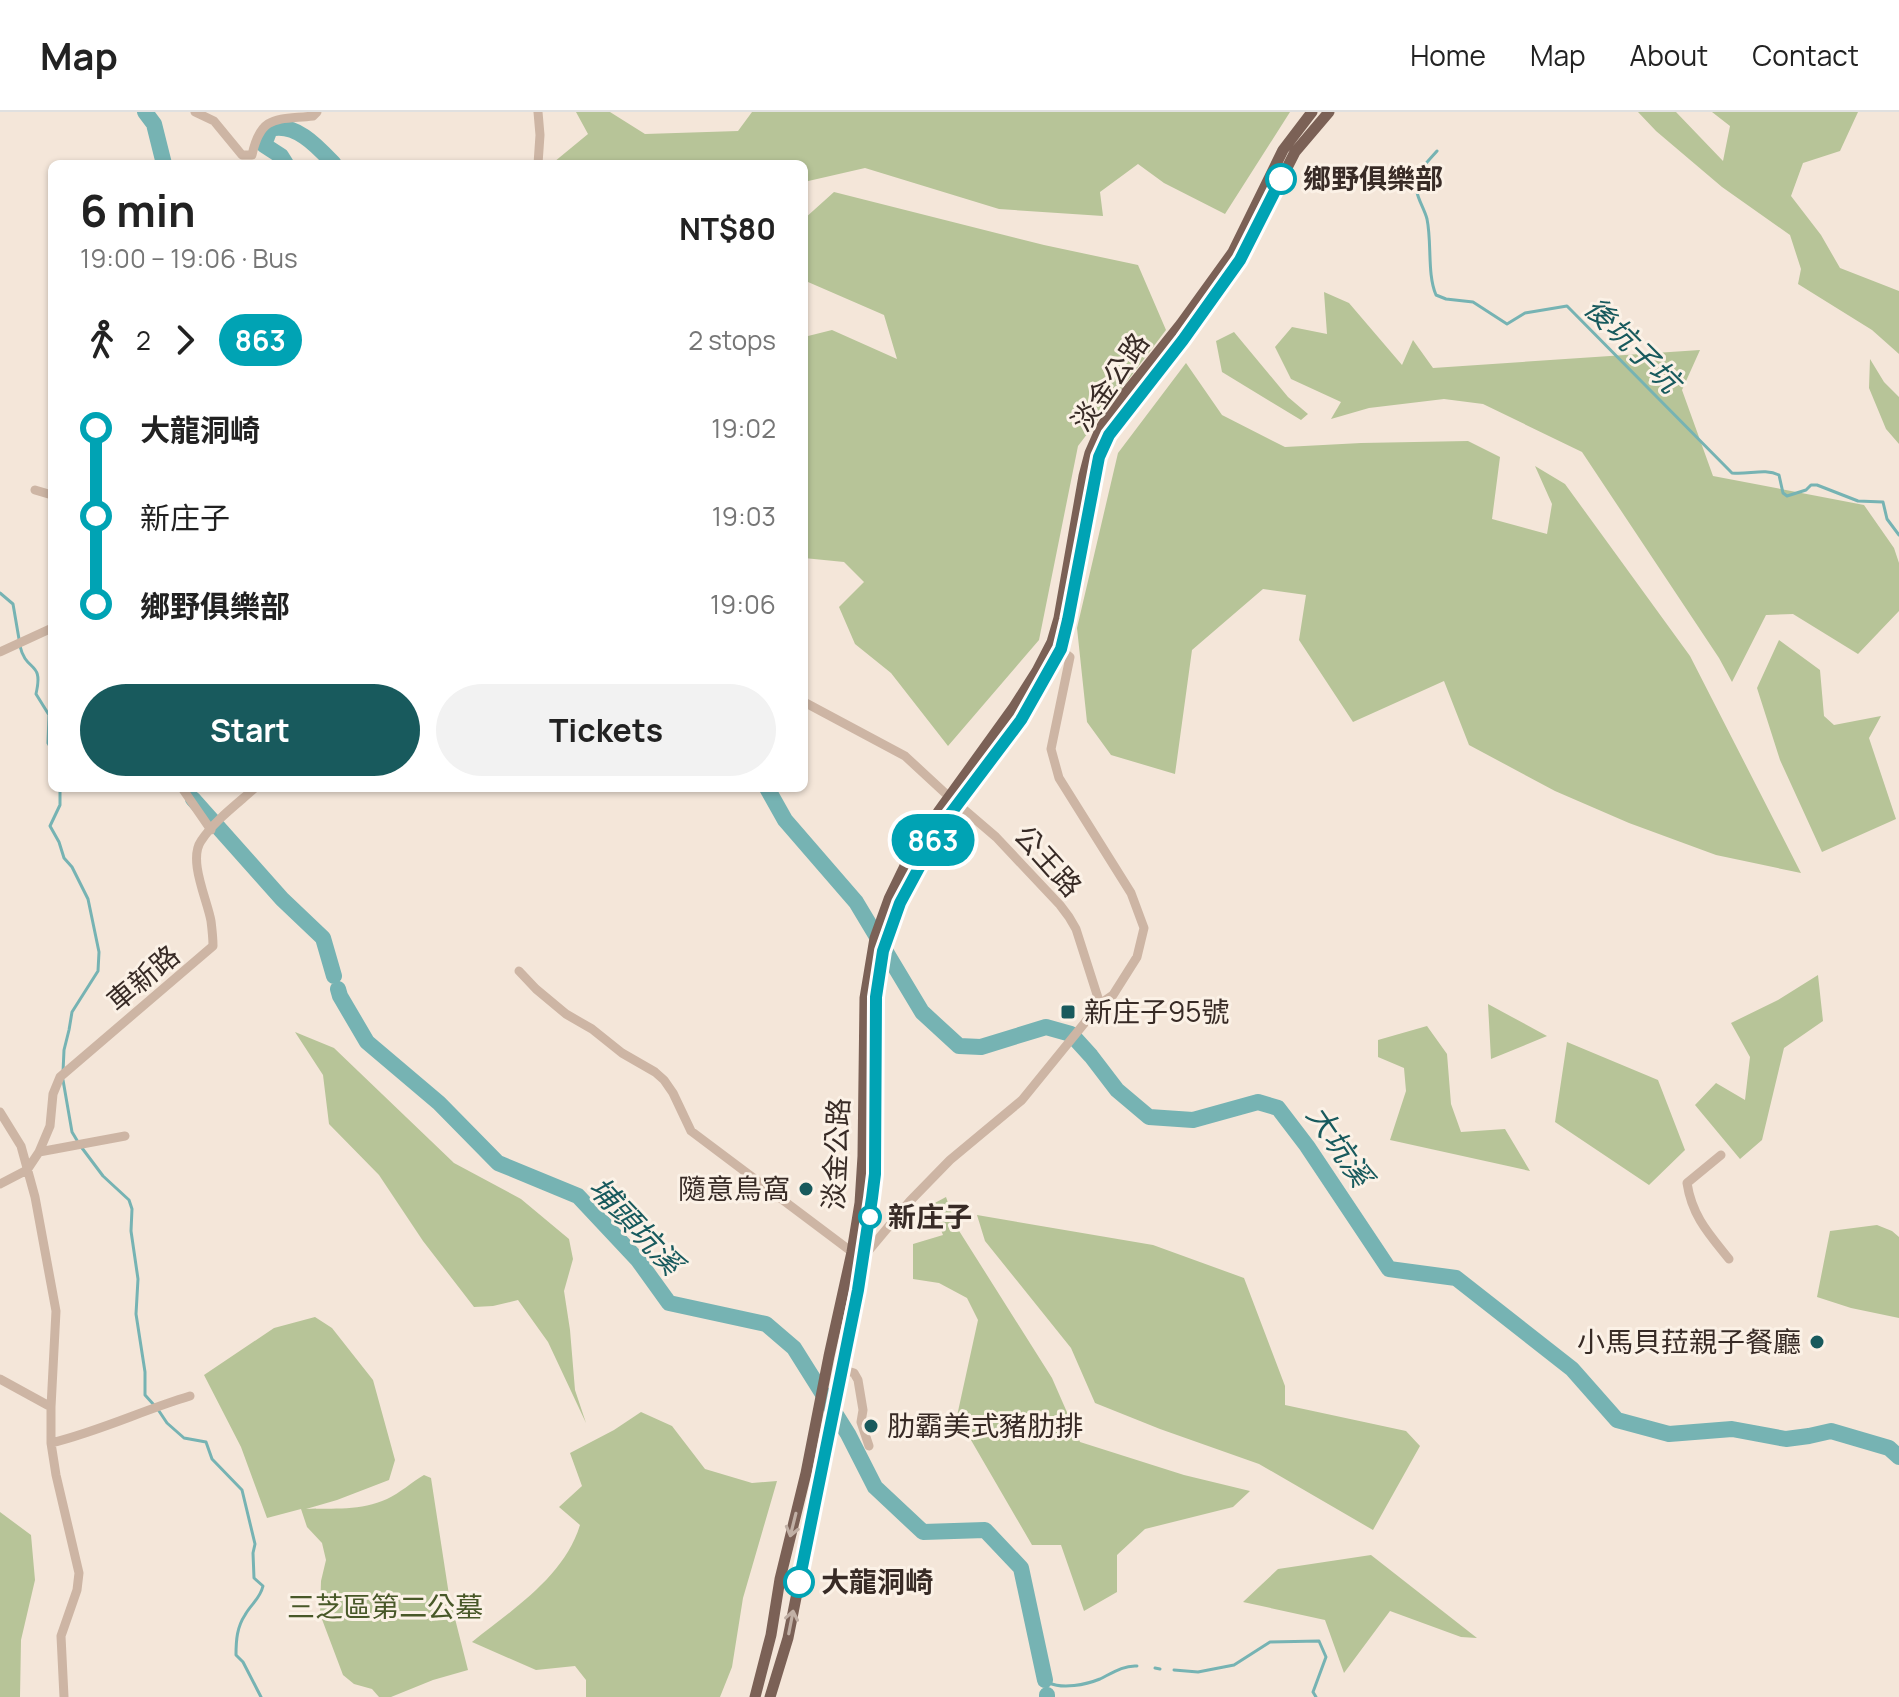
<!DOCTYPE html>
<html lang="en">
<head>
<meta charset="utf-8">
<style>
	:root { --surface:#fff; --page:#f2f2f2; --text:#222; --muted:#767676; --line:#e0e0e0; --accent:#185a5d }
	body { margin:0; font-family:Manrope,"Noto Sans TC",sans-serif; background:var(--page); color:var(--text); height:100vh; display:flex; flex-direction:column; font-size:30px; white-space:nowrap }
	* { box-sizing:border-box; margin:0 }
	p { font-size:26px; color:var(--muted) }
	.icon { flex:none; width:44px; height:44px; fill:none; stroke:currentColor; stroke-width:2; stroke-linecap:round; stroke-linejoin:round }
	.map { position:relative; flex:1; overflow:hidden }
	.side { position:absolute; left:48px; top:48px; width:760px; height:632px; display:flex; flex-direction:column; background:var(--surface); border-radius:12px; box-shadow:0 2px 6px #0004 }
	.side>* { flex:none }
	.badge { padding:0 16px; border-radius:26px; font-size:28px; line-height:52px }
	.map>.badge { position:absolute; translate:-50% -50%; box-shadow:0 0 0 4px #fff }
	.legs { display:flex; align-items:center; gap:12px; height:88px; padding:0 32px; font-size:26px }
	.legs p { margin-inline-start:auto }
	.headline { display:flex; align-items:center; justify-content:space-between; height:136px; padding:0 32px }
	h1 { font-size:44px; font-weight:700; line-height:60px }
	.button { display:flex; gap:16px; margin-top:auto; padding:16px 32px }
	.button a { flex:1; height:92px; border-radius:48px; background:var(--accent); color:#fff; font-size:32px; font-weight:700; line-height:92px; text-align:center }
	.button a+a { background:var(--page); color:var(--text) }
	ul { padding:0 32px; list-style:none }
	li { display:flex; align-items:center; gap:28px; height:88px; font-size:30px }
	li i { display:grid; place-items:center; width:12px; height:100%; margin:0 10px; background:currentColor }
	li i::after { content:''; width:20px; height:20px; margin:-10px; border:6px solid; border-radius:50%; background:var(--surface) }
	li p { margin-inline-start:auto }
	li:first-child i { background:linear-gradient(#0000 50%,currentColor 0) }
	li:last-child i { background:linear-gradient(currentColor 50%,#0000 0) }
	header { display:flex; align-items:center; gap:48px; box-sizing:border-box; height:112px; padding:0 40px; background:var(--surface); border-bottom:2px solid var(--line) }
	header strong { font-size:38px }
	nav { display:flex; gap:44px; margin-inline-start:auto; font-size:28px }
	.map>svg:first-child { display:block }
</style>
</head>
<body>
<header>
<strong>Map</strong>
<nav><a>Home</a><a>Map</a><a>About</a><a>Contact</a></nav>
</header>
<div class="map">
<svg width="1899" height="1585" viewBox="0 0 1899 1585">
	<rect width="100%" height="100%" fill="#f4e6d9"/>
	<path fill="#b7c498" d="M576,0H610L645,22L738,19L752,0H1290L1225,102L1164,71L1138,52L1100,80L1103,104L999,97L865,56L804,70V52H556L554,50L588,22Z
		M1638,0H1676L1723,49L1730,14L1712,0H1858L1840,39L1803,51L1791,84L1821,123L1840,156L1899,179V242L1872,218L1798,172L1801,157L1790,123L1722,75L1656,19Z
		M834,80L1044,133L1138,153L1166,218L1078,334L1039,528L948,634L891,561L855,532L839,495L864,470L844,450L804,446V225L832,218L897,247L884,203L808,170L804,171V107Z
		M1324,180L1349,191L1402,253L1413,228L1433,256L1700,238L1682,278L1713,364L1864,393L1894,436L1899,451V499L1858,542L1793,502L1766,503L1732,570L1719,546L1582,340L1483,292L1444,287L1369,296L1331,307L1341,290L1291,267L1275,235L1292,215L1327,222Z
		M1234,220L1288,285L1308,302L1301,308L1222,260L1216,229Z
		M1870,247L1884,270L1899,285V332L1886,317L1869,276Z
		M1186,251L1222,303L1285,335L1361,331L1468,329L1500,345L1492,407L1547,422L1552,392L1535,354L1565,372L1690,544L1801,761L1716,743L1629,711L1555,679L1469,633L1444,569L1353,610L1299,528L1306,483L1263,477L1192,538L1175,662L1111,643L1087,610L1077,516L1118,341Z
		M1779,528L1820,558L1824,604L1834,613L1881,604L1869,626L1896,707L1822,740L1780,648L1757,576Z
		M1818,863L1823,909L1784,936L1762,1028L1740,1047L1695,993L1716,971L1745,988L1750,945L1731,911L1778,888Z
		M1488,892L1547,924L1491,947Z
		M1427,914L1447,942L1451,992L1461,1020L1505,1017L1530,1059L1390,1028L1406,979L1404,956L1378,945V928Z
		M295,920L334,936L454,1051L521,1087L569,1127L573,1147L564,1179L570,1218L575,1278L586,1311L548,1230L518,1188L493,1194L474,1195L423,1129L379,1063L329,1012L323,963Z
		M1567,930L1658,968L1685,1038L1649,1073L1555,1010Z
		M946,1085L956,1114L1052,1266L1080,1330L1184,1363L1250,1379L1233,1395L1145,1417L1117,1443V1480L1084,1499L1061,1433H1032L957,1304L978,1208L967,1186L939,1171L913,1167V1132L943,1123L931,1093Z
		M977,1103L1153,1133L1244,1166L1285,1274V1293L1406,1319L1420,1334L1373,1418L1259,1352L1160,1317L1095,1291L1071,1236L985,1129Z
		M1877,1113L1892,1119L1899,1125V1206L1851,1196L1817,1185L1830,1119Z
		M315,1205L332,1216L373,1268L395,1348L389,1368L337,1388L306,1397C333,1396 361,1399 387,1387C400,1381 412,1370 424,1363L431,1366L449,1483L468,1558L433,1568L391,1585H379L372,1577L354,1572L343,1563L320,1502L321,1469L326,1448L322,1431L307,1415L301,1397L267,1406L241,1335L204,1263L274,1216Z
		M641,1300L672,1314L705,1357L752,1371L777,1369L743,1486L732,1555L720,1585H586V1568L575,1554L536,1558L472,1530C513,1497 564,1465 580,1413L559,1395L582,1374L570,1341L614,1318Z
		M0,1400L31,1423L35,1468L21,1528L20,1585H0Z
		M1371,1443L1477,1526L1461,1525L1390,1499L1344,1561L1325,1508L1243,1490L1278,1457Z"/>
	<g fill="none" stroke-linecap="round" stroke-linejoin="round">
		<path stroke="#76b3b3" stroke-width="3" d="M1437,39C1431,46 1421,55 1418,64C1412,81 1423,92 1427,107C1432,131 1427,162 1436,183L1446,187L1473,190L1507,212L1525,201L1567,194L1732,361C1748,363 1765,356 1779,363L1783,381L1787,384L1806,378L1811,373H1817L1858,389L1883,390L1887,407L1899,423
			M0,481L13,492L19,527
			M20,534C26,561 44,548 36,582L49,603L48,631L52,638
			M60,676V693L50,714L59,730L64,746L72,755L88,787L99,840L98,859L72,900L69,918L64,938L63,960
			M63,968L72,1020L78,1030
			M82,1036L103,1064L129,1088L132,1097L131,1119L138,1167L136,1202L145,1260V1283L154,1293
			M159,1299L167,1311L184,1326L206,1330L212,1347L242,1378L255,1432L253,1441L254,1466L263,1474C260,1487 251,1492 245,1503C237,1515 236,1528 236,1543L243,1550L261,1585
			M1041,1552L1049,1571C1063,1577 1085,1573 1100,1567C1112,1561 1124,1553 1137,1554
			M1155,1556L1160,1557
			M1174,1558L1198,1560L1234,1553L1270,1530L1319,1529L1326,1545L1313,1580L1316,1585"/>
		<path stroke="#76b3b3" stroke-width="16" d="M145,0L154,12L164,52
			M286,52L281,44L264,33L270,17C296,10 318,35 334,52
			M767,676L785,708L856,790L922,900L959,934L981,935L1046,915L1071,922L1091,944L1117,978L1149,1005L1193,1008L1258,990L1278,996L1307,1034L1389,1157L1456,1166L1572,1257L1617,1308L1669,1322L1732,1317L1786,1327L1809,1324L1831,1319L1889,1336L1899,1345
			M193,687L282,787L323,826L334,864
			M338,877L340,884L367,930L439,991L498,1051L578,1084L638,1148L669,1191L766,1212L794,1236L848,1322L875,1375L923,1420L985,1418L1021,1456L1045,1568
			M1047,1583V1585"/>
		<path stroke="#cdb5a4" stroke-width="9" d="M195,0L214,9L242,43H252C261,2 277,8 313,4L317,0
			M538,0L540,23L538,52
			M35,378L52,383
			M0,540L52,516
			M804,590L905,644L945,681
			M182,676L211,718
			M961,695L996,725L1060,793L1069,805L1076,817L1100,892
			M519,859L536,877L566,902L592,917L622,941L655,960L664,968L673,981L691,1019L852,1140L864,1144L910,1089L950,1048L1022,988L1100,892L1113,883L1137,845L1144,816L1131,781L1059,666L1051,637L1070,545L1057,535
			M0,1000L21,1034L35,1085L56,1199L51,1295V1331L56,1363L79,1461L77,1478L61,1524L64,1585
			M39,1040L125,1024
			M1721,1043L1687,1071C1692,1104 1709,1122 1729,1147
			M0,1072L27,1058L39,1040L50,1014L53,982L60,965L213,834C213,825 212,817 211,809C207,787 188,748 201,729C214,709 237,692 255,676
			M841,1257L854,1261L858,1268L863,1298L861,1310L869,1334
			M0,1267L51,1295
			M51,1331C100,1319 143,1298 190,1284"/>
		<path stroke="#7b6156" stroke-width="11" d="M755,1585L771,1523L780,1467L806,1361L829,1244L852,1140L860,1091L863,1044L865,886L875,826L889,787L906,752L939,699L1014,595L1037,559L1052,530L1059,506L1084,364L1090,341L1101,316L1113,297L1181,212L1233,140L1283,38L1312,0
			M770,1585L788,1526L864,1144L875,1062L876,901L883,839L900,791L942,713L1021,608L1061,537L1068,508L1099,345L1109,323L1122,304L1183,228L1240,148L1295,40L1329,0"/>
	</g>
	<defs><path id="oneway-shaft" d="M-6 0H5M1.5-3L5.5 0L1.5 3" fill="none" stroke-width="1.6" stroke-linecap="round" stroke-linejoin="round" transform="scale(2)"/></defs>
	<g stroke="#c1b0a5">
		<use href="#oneway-shaft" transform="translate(793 1413) rotate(104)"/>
		<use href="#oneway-shaft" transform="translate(791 1510) rotate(-79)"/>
	</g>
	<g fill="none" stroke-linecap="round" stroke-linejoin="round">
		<defs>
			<path id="line-1" d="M799,1470L858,1178L872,1086L875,1062L876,885L883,839L900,791L942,713L1021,608L1061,537L1068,508L1099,345L1109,323L1183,228L1240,148L1281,67"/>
		</defs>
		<use href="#line-1" stroke="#fff" stroke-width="18"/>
		<use href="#line-1" stroke="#00a3b4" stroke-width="12"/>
	</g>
	<g fill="#fff" stroke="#00a3b4" stroke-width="4">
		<circle cx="1281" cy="67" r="14"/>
		<circle cx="870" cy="1105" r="10"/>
		<circle cx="799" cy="1470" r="14"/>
	</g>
	<g fill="#185a5d" stroke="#fbf1e6" stroke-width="3">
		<rect x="1060" y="892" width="16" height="16" rx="4"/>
		<circle cx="806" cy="1077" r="8"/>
		<circle cx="1817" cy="1230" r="8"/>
		<circle cx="871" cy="1314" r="8"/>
	</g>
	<g text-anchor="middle" stroke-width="6" stroke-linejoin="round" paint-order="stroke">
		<g font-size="28" font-weight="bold" fill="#382b26" stroke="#fbf1e6" text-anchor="start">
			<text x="1303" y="77">鄉野俱樂部</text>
			<text x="888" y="1115">新庄子</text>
			<text x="821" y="1480">大龍洞崎</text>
		</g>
		<g font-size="28" fill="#382b26" stroke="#fbf1e6">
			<text transform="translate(1110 270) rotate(-55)" y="10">淡金公路</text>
			<text transform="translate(1048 749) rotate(48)" y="10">公王路</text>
			<text transform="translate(143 866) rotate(-40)" y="10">車新路</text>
			<text transform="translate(836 1042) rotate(-87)" y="10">淡金公路</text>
		</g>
		<g font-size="28" fill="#382b26" stroke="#fbf1e6" text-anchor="start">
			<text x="1084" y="910">新庄子95號</text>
			<text x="790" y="1087" text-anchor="end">隨意鳥窩</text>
			<text x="1801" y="1240" text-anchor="end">小馬貝菈親子餐廳</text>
			<text x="887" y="1324">肋霸美式豬肋排</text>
		</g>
		<g font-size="28" fill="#485828" stroke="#fbf1e6">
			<text x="385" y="1505">三芝區第二公墓</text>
		</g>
		<g font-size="30" font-style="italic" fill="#185a5d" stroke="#fbf1e6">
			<text transform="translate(1632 233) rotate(45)" y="10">後坑子坑</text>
			<text transform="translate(1339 1034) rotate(56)" y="10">大坑溪</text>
			<text transform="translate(635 1114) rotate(47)" y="10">埔頭坑溪</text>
		</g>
	</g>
</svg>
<b class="badge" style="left:933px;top:728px;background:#00a3b4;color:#fff">863</b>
<section class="side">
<div class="headline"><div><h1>6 min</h1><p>19:00 – 19:06 · Bus</p></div><b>NT$80</b></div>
<div class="legs"><svg class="icon" aria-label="walk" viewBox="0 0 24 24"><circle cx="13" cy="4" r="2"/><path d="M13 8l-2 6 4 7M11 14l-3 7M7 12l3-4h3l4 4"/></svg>2<svg class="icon" aria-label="forward" viewBox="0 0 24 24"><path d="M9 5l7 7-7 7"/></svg><b class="badge" style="background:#00a3b4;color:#fff">863</b><p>2 stops</p></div>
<ul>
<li><i style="color:#00a3b4"></i><b>大龍洞崎</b><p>19:02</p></li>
<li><i style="color:#00a3b4"></i><span>新庄子</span><p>19:03</p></li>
<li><i style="color:#00a3b4"></i><b>鄉野俱樂部</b><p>19:06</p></li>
</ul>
<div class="button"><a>Start</a><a>Tickets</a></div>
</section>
</div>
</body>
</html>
